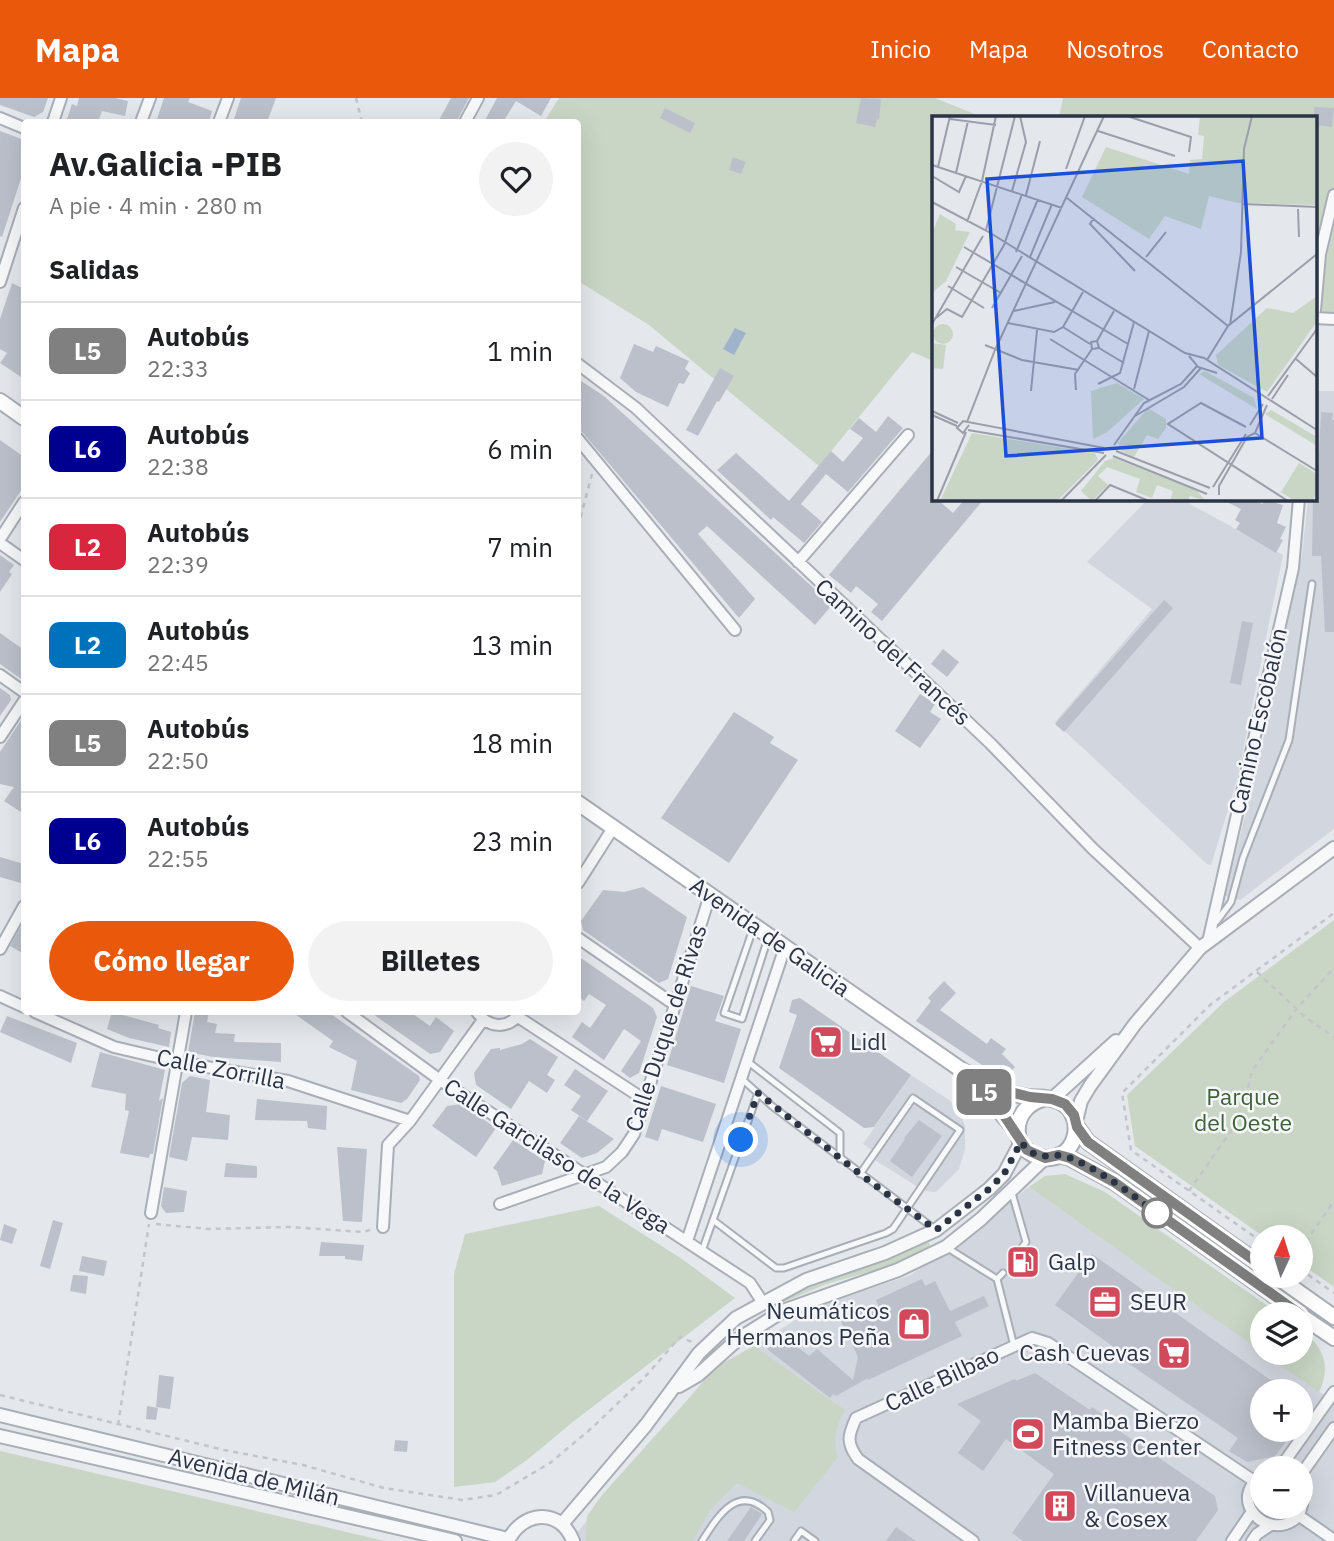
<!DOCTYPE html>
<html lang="es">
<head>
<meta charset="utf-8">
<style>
	:root { --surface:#fff; --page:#f2f2f2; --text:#202124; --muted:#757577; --line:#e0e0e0; --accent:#ea580c }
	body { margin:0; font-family:"IBM Plex Sans",sans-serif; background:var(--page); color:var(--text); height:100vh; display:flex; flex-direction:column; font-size:26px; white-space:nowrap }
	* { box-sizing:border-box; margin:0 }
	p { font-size:23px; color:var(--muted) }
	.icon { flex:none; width:38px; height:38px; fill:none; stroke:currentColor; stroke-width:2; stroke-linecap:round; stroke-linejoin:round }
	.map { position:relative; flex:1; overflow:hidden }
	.details { position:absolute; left:21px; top:21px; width:560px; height:896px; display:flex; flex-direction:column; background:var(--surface); border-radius:7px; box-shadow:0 7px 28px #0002 }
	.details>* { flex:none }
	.badge { padding:0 14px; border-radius:10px; font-size:24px; line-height:46px }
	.needle { width:46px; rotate:4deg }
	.buttons { position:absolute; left:1250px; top:1127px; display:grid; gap:14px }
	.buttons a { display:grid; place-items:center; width:63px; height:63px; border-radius:50%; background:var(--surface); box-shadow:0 7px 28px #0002; font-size:35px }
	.you { position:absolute; width:35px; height:35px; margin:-18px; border:5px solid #fff; border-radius:50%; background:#1a73e8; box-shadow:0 0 0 10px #1a73e833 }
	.map>.badge { position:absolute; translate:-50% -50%; box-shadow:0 0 0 4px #fff }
	h2 { padding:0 28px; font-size:26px; line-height:63px }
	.round { display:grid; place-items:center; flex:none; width:74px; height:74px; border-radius:37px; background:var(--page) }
	.head { display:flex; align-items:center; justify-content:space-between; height:119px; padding:0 28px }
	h1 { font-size:33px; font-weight:700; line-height:52px }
	.button { display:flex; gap:14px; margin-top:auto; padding:14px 28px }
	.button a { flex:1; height:80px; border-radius:42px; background:var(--accent); color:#fff; font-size:28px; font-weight:700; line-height:80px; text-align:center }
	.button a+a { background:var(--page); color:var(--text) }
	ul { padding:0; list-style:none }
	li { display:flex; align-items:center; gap:21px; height:98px; padding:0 28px; border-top:2px solid var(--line) }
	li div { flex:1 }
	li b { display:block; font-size:26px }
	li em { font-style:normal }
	li .badge { min-width:77px; font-weight:700; text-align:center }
	header { display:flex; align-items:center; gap:42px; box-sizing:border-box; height:98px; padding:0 35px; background:var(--accent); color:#fff }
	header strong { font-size:33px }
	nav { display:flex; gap:38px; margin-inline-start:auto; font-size:24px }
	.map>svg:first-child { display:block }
</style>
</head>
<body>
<header>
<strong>Mapa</strong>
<nav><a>Inicio</a><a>Mapa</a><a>Nosotros</a><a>Contacto</a></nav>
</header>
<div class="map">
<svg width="1334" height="1443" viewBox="0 0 1334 1443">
	<rect width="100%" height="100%" fill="#e4e7ec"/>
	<path fill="#d2d6de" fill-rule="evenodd" d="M1318,293H1334V731L1240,802L1225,798L1260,658L1290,513L1302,457L1308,401H1315V330Z
		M1148,401H1181L1283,457L1237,682L1211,767L1207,766L1055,624L1152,511L1087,464Z
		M911,977L949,1002L958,1010L965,1028V1051L959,1071L936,1094L924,1093L875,1062L878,1056L863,1046Z
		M1029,1089L1334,1304V1443H570L715,1269L754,1248L806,1215L830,1204L911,1177ZM1262,1293H1300V1332H1262ZM1262,1370H1300V1409H1262Z"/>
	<path fill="#c9d6c5" d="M559,0H935L982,19H933V263L912,254L819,368L649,227L578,183V24H544Z
		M1063,0H1334V215L1315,214V19H1059Z
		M1334,822V1189L1300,1165V1139H1264L1135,1048L1127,997L1224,904Z
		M1065,1076L1105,1094L1279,1216H1262V1254L1029,1089L1045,1078Z
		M1125,1081L1262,1176V1178L1314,1212L1313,1214L1123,1083Z
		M599,1108L682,1161L735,1200L574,1323L527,1362L495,1384L454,1389V1176L465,1136Z
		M929,1144L930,1148L925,1151L893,1167L826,1186L782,1205L780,1201L799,1190L887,1162Z
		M1300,1231C1323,1247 1332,1268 1319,1294L1263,1255H1300Z
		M754,1248L845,1312C836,1329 832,1342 838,1359L794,1414L737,1385L710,1412L693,1443H586L587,1418L602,1397L716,1270Z
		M0,1353L385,1443H0Z"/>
	<path fill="#9fb4cc" d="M735,230L746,235L734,257L723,251Z"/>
	<path fill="#bbc0ca" d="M0,0H48L43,14L34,19L0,7Z
		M79,0H115L128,3L125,18L102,13L98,24H66L72,6L77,8Z
		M164,0H190L188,4L212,13L209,24H156Z
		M241,0H276L267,24H233Z
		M451,0H469L456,24H438Z
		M497,0H551L541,18L516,3L503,24H484Z
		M861,0L881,1L879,22L877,21L875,29L856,25Z
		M1314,9L1334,10L1332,29L1315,27Z
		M665,10L695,25L690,35L660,20Z
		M0,33L24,42V71L2,139L0,138Z
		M733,59L746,64L741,76L729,72Z
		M12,185L24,191V281L0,265L7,255L0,251V221Z
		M634,246L653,254L656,248L689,263L685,271L690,275L684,286L679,285L668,309L636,294L620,280Z
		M720,270L734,278L719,304L717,303L698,338L686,332Z
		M578,281L604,298L832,507L815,527L707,428L698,436L755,501L739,520L584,336L578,331Z
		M1321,314L1333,315L1332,322H1334V534H1325L1321,458H1312L1313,401L1317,397Z
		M888,318L903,330L848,394L826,376L801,406L822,424L804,445L773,419L771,422L717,372L736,355L789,403L831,353L843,364L859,345L863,340L850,331L859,320L876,334Z
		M0,342L24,359V388L0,424Z
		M933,352V401H937L953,415L965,401H984L882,523L871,514L878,506L856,488L851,495L829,477Z
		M1221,401H1247L1263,406L1264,402L1283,407L1277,425L1286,429L1280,441L1283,442L1276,455L1236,431L1240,425L1235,422L1241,411Z
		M0,457L14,467L9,474L12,476L0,494Z
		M1164,502L1173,510L1064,634L1055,626Z
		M1242,523L1253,525L1241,587L1230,585Z
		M0,535L24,552V583L0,566Z
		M943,551L959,564L947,579L931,566Z
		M0,590L10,597L11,602L0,618Z
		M920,596L935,606L930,614L941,621L920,650L895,633Z
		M734,614L774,639L770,645L798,662L729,765L661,720Z
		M24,618V716L4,703L14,689L0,686V654Z
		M0,759L24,766V780L21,785L0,779Z
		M643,789L687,819L668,881L659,885L583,832L581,823L603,792L624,794Z
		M24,823V856L10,848Z
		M578,858L653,910L657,919L639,975L630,980L621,973L641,943L624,931L604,962L572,939L582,924L590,930L606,907L589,896L584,903L578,898Z
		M944,883L956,895L940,912L987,946L991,940L1006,951L1002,956L1015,969L1003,981L916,923L931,903L928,900Z
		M691,888L724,898L715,923L741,931L724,985L667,967Z
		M800,900L911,977L874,1029L864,1030L779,970L797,917L789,914L792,902Z
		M112,914L159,927L158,930L171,934L169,949L129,940L107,931Z
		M195,914H209L207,924L217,926L215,935L235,936L234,944L281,945V964L213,959L188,954Z
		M292,914H328L419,978L420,982L407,1001L401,1005L351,992L357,963L329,949L333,943Z
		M370,914H410L430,928L436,919L454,933L440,954L430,956Z
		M7,918L77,945L71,965L0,934Z
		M530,941L558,959L547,977L555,982L547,995L529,983L511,1011L476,987L474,975L491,951L500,950V952L522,946Z
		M100,954L165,972L159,1003L163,1000L153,1056H150L149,1060L120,1055L129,1013L125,1012L126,996L91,989Z
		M575,971L608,993L587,1023L571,1012L581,998L564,987Z
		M190,978L210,982L206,1014L230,1017L228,1042L192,1039L187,1063L169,1059L182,985Z
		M661,988L716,1006L703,1044L662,1031L658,1043L645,1039Z
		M257,1001L327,1008L326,1032L308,1030L307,1023L255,1022Z
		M461,1006L496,1030L476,1059L432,1028L447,1008Z
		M579,1018L614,1041L597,1055L582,1060L560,1045Z
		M919,1022L942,1038L912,1079L890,1063L905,1041L904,1040Z
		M513,1042L545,1063L542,1076L502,1088L497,1073L493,1070Z
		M337,1049L367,1051L362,1124L343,1123Z
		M226,1065L257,1068V1080L224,1079Z
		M164,1089L187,1093L184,1114L166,1115L161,1108Z
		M53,1122L63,1125L50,1171L40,1168Z
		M4,1126L17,1131L12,1146L0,1142Z
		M321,1144L364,1147L362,1163L345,1161V1158H319Z
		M1092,1156L1272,1283L1265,1293H1262L1257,1304L1262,1307V1332H1295L1275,1358L1247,1364L1229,1353L1238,1340L1122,1261L1125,1257L1055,1207Z
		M82,1158L107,1163L104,1178L79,1173Z
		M73,1177L88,1178L86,1196L70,1193Z
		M922,1181L925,1188L935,1183L950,1213L984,1198L989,1208L955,1224L962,1238L868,1282V1280L836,1298L833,1296L830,1300L767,1251L784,1239L787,1244L789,1242L809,1258L817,1251L853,1282L858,1259L838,1217L879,1209L876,1202Z
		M1035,1275L1090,1312L1092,1309L1123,1331L1121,1334L1215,1398L1218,1412L1196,1443H1023L1012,1435L1054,1376L1006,1341L983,1373L958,1355L981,1323L957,1306L1015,1281L1016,1283Z
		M159,1277L174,1279L170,1311L156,1309Z
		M147,1308L158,1310L156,1322L146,1321Z
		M395,1342L408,1343L407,1354L394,1353Z
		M751,1409L762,1416L744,1443H727Z
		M896,1429L916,1443H886Z"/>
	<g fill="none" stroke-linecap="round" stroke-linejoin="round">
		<defs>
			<path id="service" d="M1217,823L1231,804L1243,760L1289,642L1312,486
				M753,831L724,915L742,921L768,840
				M747,963L840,1035V1061
				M742,981L772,1008L936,1132
				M1012,1095L1026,1144L1021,1151
				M713,1122L776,1170H784L886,1135L893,1131L960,1032L913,1000L860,1076
				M946,1149L997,1181L1003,1175
				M702,1153L758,995
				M997,1181L1014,1248
				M702,1443C718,1418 738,1385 768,1414L770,1422L755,1443
				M794,1443L801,1433L815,1443"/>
			<path id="minor" d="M0,20L24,30
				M53,24L61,0
				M141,24L150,0
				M219,24L228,0
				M465,24L478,0
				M0,184L24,110
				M1315,212L1320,156L1334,97
				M1315,220L1334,221
				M578,266L636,310L990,645L1093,751L1200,850
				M578,341L735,532
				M0,441L24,404
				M0,445L24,462
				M798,464L908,337
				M0,577L24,594
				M0,639L24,603
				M578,785L613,730
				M578,840L675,907
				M1208,844L1293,470L1299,401
				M0,851L24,808
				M0,898L24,909
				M35,914L114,949L178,964L288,983L410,1023
				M347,914L440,982L750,1185L763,1205
				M477,914C488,930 508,932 520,915
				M518,919L645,1002
				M500,1106L606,1069L622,1054L634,1036L710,797
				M151,1115L186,914
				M383,1129L388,1047L410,1023L483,922
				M687,1143L785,849
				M1280,1370L1334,1294
				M1262,1377C1226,1402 1267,1443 1295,1421C1303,1412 1304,1401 1300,1390
				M1300,1378L1334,1330
				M1298,1417L1334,1442
				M973,1443L858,1361C846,1344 848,1338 856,1320L1032,1240L1048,1245L1254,1383
				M1232,1443L1251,1415
				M1252,1443L1257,1436L1269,1428"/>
			<path id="tertiary" d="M1052,1001L1116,943
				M1076,1023L1081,1003L1090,988L1135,926L1200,850L1334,750
				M679,1288L698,1277L737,1242L783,1213L898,1172L946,1149L981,1121L1045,1060
				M0,1317L508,1441
				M0,1338L455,1443
				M562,1426L646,1327L699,1255L736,1220L806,1182L885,1155L936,1132L989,1091L1004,1076L1021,1044
				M508,1443C522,1413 560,1409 573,1443"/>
			<path id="secondary" d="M0,303L24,320
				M578,705L963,973C984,984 1005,995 1028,999C1037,1000 1047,999 1055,1002C1088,1012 1079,1063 1045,1060C1009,1056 1009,1010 1043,1001
				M972,981L1018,1035
				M1077,1029L1088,1044L1262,1168
				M1059,1057L1070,1060L1114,1084L1300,1216
				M1276,1178L1334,1219
				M1300,1217L1334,1240"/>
		</defs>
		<use href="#service" stroke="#a9aeb7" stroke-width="9"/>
		<use href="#minor" stroke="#a9aeb7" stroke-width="14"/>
		<use href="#tertiary" stroke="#a9aeb7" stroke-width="16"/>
		<use href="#secondary" stroke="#a9aeb7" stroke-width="18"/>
		<path stroke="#c2c5cb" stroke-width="2.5" stroke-dasharray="5 5" stroke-linecap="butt" d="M356,0L362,24
			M578,429L592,376
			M1257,874L1305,919L1334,939
			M1189,1093L1231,1033L1245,1004L1252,973L1297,910L1334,870
			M156,1126L208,1131L290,1129L363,1134L373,1131
			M1262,1144L1131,1052L1122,995L1210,907L1334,815
			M1300,1152L1334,1103
			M1300,1171L1334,1195
			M0,1297L224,1352L303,1367L384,1390L462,1402L496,1397L550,1365L593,1329L644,1280L680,1239L692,1244
			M118,1327L149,1126"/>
		<use href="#service" stroke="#f7f8fa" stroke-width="5"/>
		<use href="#minor" stroke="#f7f8fa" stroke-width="10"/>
		<use href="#tertiary" stroke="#f7f8fa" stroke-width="12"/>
		<use href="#secondary" stroke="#fff" stroke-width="14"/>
	</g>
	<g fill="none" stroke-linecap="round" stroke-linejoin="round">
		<defs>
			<path id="line" d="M1262,1168L1088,1044L1077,1029L1074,1017L1065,1006L1052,1001L1030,999L1002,992L963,973L1001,1013L1027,1052L1045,1060L1059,1057L1070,1060L1114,1084L1300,1216"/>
		</defs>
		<use href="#line" stroke="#fff" stroke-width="16"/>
		<use href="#line" stroke="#808080" stroke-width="10"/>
		<path stroke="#2b3445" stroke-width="7" stroke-dasharray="0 12.6" d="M741,1042L758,995L860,1076L936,1132L989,1091L1004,1076L1021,1044C1041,1069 1049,1051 1070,1060C1101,1072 1132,1097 1157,1115"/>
	</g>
	<defs>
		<symbol id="supermarket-square" viewBox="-11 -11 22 22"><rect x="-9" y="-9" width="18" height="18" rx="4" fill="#d1495b" stroke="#f4f6f9"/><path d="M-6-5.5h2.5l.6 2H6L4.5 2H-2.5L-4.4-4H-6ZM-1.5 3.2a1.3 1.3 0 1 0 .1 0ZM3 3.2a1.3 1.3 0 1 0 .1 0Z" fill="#fff"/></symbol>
		<symbol id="fuel-square" viewBox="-11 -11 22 22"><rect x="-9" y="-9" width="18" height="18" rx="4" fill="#d1495b" stroke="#f4f6f9"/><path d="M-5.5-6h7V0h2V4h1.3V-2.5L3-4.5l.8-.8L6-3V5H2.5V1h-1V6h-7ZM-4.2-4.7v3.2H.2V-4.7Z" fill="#fff"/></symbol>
		<symbol id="office-square" viewBox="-11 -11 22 22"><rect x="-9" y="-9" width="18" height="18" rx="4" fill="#d1495b" stroke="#f4f6f9"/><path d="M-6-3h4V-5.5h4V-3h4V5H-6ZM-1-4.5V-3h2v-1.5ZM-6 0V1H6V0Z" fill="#fff"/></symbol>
		<symbol id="shop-square" viewBox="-11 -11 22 22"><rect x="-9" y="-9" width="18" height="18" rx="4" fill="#d1495b" stroke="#f4f6f9"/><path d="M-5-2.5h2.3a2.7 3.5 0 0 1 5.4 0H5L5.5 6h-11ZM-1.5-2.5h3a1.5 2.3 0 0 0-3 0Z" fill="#fff"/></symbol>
		<symbol id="stadium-square" viewBox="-11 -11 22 22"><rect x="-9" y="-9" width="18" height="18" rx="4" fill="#d1495b" stroke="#f4f6f9"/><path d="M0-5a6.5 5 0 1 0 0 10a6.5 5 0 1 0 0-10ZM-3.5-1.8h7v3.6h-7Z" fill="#fff"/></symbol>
		<symbol id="building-square" viewBox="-11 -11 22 22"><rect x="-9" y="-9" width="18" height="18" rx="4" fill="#d1495b" stroke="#f4f6f9"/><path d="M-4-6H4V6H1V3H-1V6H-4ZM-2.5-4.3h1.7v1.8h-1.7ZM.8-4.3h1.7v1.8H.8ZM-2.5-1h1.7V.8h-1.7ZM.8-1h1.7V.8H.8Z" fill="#fff"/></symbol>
	</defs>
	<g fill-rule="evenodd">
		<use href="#supermarket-square" x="807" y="925" width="38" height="38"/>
		<use href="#fuel-square" x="1004" y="1145" width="38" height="38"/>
		<use href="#office-square" x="1086" y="1185" width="38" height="38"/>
		<use href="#shop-square" x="895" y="1207" width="38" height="38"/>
		<use href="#supermarket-square" x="1155" y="1236" width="38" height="38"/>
		<use href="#stadium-square" x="1009" y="1317" width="38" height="38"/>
		<use href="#building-square" x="1041" y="1389" width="38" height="38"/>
	</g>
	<circle fill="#fff" stroke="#808080" stroke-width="3.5" cx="1157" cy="1115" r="14"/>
	<g text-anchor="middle" stroke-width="5" stroke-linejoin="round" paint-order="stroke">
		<g font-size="23" fill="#2b3445" stroke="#f4f6f9">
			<text transform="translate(893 554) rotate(43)" y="8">Camino del Francés</text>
			<text transform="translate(1258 623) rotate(-77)" y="8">Camino Escobalón</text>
			<text transform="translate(770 839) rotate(35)" y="8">Avenida de Galicia</text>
			<text transform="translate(666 930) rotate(-72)" y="8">Calle Duque de Rivas</text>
			<text transform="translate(221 971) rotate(11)" y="8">Calle Zorrilla</text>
			<text transform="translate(557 1058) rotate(33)" y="8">Calle Garcilaso de la Vega</text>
			<text transform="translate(942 1281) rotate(-25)" y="8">Calle Bilbao</text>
			<text transform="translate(254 1379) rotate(14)" y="8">Avenida de Milán</text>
		</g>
		<g font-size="23" fill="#2b3445" stroke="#f4f6f9" text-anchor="start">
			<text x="850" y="952">Lidl</text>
			<text x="1048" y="1172">Galp</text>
			<text x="1130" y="1212">SEUR</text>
			<text x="890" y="1221" text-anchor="end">Neumáticos<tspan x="890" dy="26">Hermanos Peña</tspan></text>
			<text x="1150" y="1263" text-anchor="end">Cash Cuevas</text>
			<text x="1052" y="1331">Mamba Bierzo<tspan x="1052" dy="26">Fitness Center</tspan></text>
			<text x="1084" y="1403">Villanueva<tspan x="1084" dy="26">&amp; Cosex</tspan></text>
		</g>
		<g font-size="23" fill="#3f6138" stroke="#f4f6f9">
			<text x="1243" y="1007">Parque<tspan x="1243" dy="26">del Oeste</tspan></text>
		</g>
	</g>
	<g transform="translate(932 18)">
		<rect width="385" height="385" fill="#e4e7ec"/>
		<path d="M268,0H385V89L306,87L277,80L269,113L233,100L217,123L150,81L174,31L257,58L258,44L270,43L272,20L266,19ZM8,98L24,108L23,114L38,116L14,165L0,177V117ZM385,180L384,207L335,276L286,249L284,239L335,192L361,197ZM1 218a10 10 0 1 1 20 0a10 10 0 1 1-20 0ZM0,227L14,229L11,253L0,252ZM273,255L322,282L325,293L267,258ZM185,267L212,283L174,317L161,323L159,275ZM216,292L234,303V312L226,323L215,319L202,341L189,335L186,327ZM339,294L385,321V330L333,298ZM40,317L163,337L166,344L125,385H8ZM182,342L265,375L274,385L258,380L256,385H238L241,375L225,369L220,382L204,376L208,363L175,351L166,360L176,369L160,385L149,375L173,345ZM367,347L385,358V378L380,385H363L349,376Z" fill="#c9d6c5"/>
		<path fill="none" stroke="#9a9fa9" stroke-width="2" d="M195,0L259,21L257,36M18,3L64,9M166,15L243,40M0,49L130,92M6,51L18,0M134,53L153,0M24,57L36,5M0,60L27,76L34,60M80,75L94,26L88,0M94,79L108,25M135,82L296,210M0,86L55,115L253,237L272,242L385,314M310,88L385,91M366,93L367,121M162,102L158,108L203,155M35,106L50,65L64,0M54,114L83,0M32,131L196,228M84,136L106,83M98,141L120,88M214,141L234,116M24,151L69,177M16,170L52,192M60,192L90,140M82,195L123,186M4,202L15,193L30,201L72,129L90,78M76,207L122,216L131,211L151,176M0,208L51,120M298,209L309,136L312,33L320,0M131,211L158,228M118,223L217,284M165,225L159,226L160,233L167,232L165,225L182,195M53,229L90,244L147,254M167,232L192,247M257,240L266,251L285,257M364,243L385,261M275,244L296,210L385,138M166,268L188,257L202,206M202,273L217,215M144,274L143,258L160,233M99,275L105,214M336,280L385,213M340,283L356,259M0,295L26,307M0,299L25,310M203,300L252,271L269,252M35,306L63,234L172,0M37,309L31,317L25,312L31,305L172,332M318,309L331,288M314,311L269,287L236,308L356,385M36,314L172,337M323,317L385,355M182,329L212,287L249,268L265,250M184,335L278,372M181,340L275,378M281,371L314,318M287,379V370L315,321L323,317L335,289M5,385L34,316M129,385L174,339M163,385L178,369L217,385"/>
		<path fill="#1d4ed8" fill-opacity="0.15" stroke="#1d4ed8" stroke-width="3.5" d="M311,45L330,322L74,340L55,63Z"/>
		<rect width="385" height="385" fill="none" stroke="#2b3445" stroke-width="3.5"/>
	</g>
</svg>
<div class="buttons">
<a><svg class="needle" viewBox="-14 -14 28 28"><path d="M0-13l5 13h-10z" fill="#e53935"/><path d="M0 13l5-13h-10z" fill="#757577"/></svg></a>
<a><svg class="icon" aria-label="layers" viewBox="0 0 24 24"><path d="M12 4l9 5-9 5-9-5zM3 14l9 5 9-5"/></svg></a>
<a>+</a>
<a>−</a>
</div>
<div class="you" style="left:741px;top:1042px"></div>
<b class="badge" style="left:984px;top:994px;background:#808080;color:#fff">L5</b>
<section class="details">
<div class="head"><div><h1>Av.Galicia -PIB</h1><p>A pie · 4 min · 280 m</p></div><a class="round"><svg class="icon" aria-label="heart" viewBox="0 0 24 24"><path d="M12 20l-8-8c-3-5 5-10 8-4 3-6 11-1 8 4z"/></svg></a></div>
<h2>Salidas</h2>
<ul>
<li><span class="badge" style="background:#808080;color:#fff">L5</span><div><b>Autobús</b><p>22:33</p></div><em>1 min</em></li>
<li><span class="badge" style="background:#000090;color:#fff">L6</span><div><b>Autobús</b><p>22:38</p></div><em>6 min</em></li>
<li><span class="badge" style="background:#d7263d;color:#fff">L2</span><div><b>Autobús</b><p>22:39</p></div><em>7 min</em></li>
<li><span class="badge" style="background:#0072bc;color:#fff">L2</span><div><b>Autobús</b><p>22:45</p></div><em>13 min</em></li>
<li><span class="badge" style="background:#808080;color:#fff">L5</span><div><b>Autobús</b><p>22:50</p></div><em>18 min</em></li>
<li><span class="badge" style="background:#000090;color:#fff">L6</span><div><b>Autobús</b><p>22:55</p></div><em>23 min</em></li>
</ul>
<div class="button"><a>Cómo llegar</a><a>Billetes</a></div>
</section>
</div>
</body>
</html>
